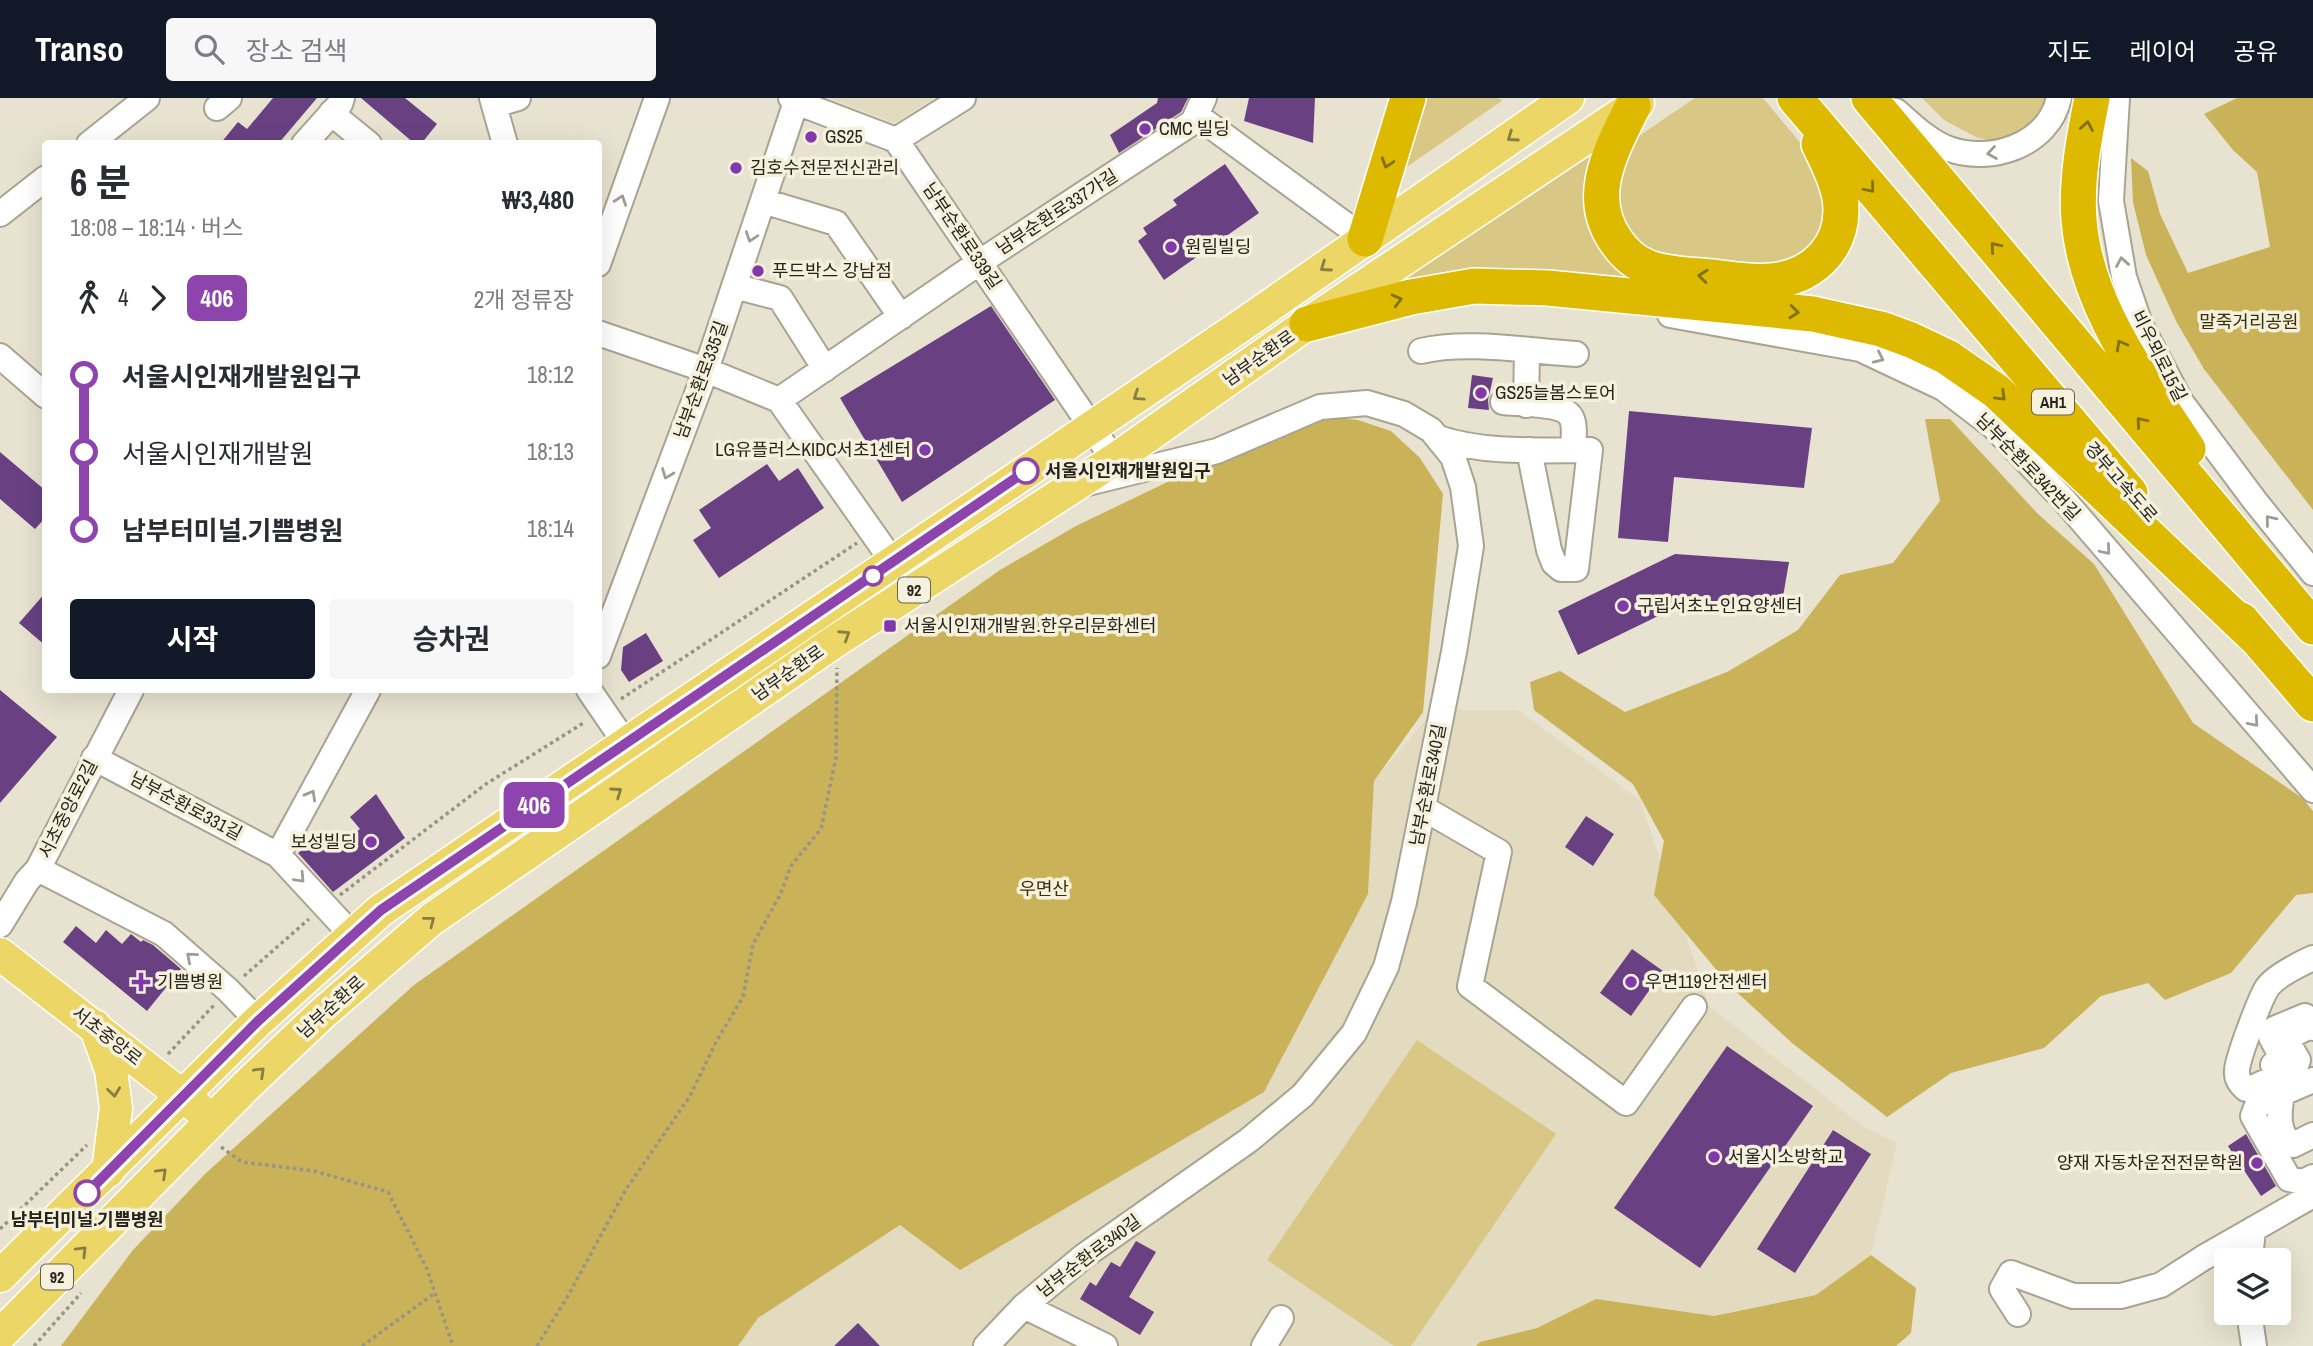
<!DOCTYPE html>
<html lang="ko">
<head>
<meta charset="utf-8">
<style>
	:root { --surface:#fff; --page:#f7f7f7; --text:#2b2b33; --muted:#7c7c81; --accent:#111827 }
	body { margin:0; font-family:"Archivo Narrow","Noto Sans KR",sans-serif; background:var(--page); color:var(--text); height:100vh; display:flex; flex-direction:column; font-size:26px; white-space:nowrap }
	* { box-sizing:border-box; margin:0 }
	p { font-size:23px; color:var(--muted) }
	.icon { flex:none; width:38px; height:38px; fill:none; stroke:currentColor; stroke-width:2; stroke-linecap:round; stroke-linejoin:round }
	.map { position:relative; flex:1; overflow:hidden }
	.side { position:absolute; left:42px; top:42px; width:560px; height:553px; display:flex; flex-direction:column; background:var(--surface); border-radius:7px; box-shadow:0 7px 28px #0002 }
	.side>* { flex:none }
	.badge { padding:0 14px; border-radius:10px; font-size:24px; line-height:46px }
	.tools { position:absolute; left:2214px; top:1150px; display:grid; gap:14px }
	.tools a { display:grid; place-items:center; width:77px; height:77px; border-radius:7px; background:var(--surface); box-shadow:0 7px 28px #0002; font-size:35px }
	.map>.badge { position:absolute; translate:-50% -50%; box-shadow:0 0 0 4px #fff }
	.legs { display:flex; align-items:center; gap:10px; height:77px; padding:0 28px; font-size:23px }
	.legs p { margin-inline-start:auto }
	.headline { display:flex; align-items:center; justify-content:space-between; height:119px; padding:0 28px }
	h1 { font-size:38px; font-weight:700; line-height:52px }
	.action { display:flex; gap:14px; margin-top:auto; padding:14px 28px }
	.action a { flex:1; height:80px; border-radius:7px; background:var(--accent); color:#fff; font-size:28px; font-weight:700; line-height:80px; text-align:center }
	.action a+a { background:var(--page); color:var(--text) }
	ul { padding:0 28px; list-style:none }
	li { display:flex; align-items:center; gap:24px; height:77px; font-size:26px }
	li i { display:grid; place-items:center; width:10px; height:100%; margin:0 9px; background:currentColor }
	li i::after { content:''; width:18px; height:18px; margin:-9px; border:5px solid; border-radius:50%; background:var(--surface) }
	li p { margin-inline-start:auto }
	li:first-child i { background:linear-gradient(#0000 50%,currentColor 0) }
	li:last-child i { background:linear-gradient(currentColor 50%,#0000 0) }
	header { display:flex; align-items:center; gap:42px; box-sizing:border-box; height:98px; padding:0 35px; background:var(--accent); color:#fff }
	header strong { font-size:33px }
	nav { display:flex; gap:38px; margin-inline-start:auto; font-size:24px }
	.search { width:490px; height:63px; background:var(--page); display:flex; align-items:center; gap:18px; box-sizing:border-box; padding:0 24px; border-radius:7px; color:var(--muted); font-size:26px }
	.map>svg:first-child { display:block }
</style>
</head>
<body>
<header>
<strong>Transo</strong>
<div class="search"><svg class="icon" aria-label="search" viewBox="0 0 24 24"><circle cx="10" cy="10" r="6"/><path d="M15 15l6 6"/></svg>장소 검색</div>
<nav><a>지도</a><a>레이어</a><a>공유</a></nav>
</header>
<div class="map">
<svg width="2313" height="1248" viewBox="0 0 2313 1248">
	<rect width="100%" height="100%" fill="#e8e3d0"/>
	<path fill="#e2dbc0" d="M830,0H934L895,25Z
		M1434,612H1518L1640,702L1710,909L1864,1029L1897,1045L1871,1157L1816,1197L1714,1218L1596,1201L1537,1230L1480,1244L1476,1248H738L758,1220L900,1127L960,1172L1264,994L1368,796L1374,683Z"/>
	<path fill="#d8c785" d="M1413,0H1497L1503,2L1388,82Z
		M1695,0H1763L1821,70L1827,82L1822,143L1778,170L1667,161L1635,144L1613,107L1630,44Z
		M1922,0H2051L2041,20L2010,40L1995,43L1978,40L1944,22Z
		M1597,48L1591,85L1657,185L1558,173L1477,171L1374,196Z
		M1417,942L1556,1036L1411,1248H1394L1267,1162Z"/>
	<path fill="#c9b257" d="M2237,0H2313V412L2204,271L2176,223L2146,157L2133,104L2131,60L2148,73L2160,116L2188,175L2270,149L2257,74L2233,52L2204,16Z
		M1330,319L1358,322L1391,333L1420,360L1443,396L1423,614L1374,683L1368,796L1264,994L960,1172L900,1127L758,1220L738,1248H61L133,1152L205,1076L414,887L1000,472L1076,428L1263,338Z
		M1925,321H1950L2037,415L2094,466L2193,625L2302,700L2313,713V795L2296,797L2231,875L2165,902L2148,885L2101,898L2044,950L1951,975L1887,1019L1792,945L1729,887L1654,797L1664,743L1633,686L1534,612L1530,584L1560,573L1625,614L1727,574L1798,532L1840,477L1893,465L1940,403Z
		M1871,1157L1916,1190L1911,1235L1896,1248H1476L1480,1244L1537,1230L1596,1201L1714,1218L1816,1197Z"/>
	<path fill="#694183" d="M273,0H317L278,46H220L238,24L247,31Z
		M361,0H405L437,26L421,46H415Z
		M1158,0H1188L1181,14L1119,55L1110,37L1157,5Z
		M1249,0H1315L1313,45L1244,23Z
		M1225,66L1259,115L1164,182L1138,143L1147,136L1143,130L1177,107L1173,102Z
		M991,208L1055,302L902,404L840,300Z
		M1472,277L1493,280L1488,302L1489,312L1468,310Z
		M1629,313L1812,330L1804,390L1674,379L1668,444L1618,440Z
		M0,354L46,393V419L35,431L0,401Z
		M767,366L779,383L798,370L824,410L719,480L693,442L711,430L699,412Z
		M1675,456L1789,464L1780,516L1687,504L1578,557L1558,513Z
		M46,494V548L19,525Z
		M646,535L663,563L629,584L621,572L623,549Z
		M0,592L57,639L0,705Z
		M376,696L405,740L333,794L298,755L326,734L337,748L360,731L350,719Z
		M1586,718L1614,736L1593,768L1565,749Z
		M76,828L96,845L106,832L122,846L131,836L141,844L143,842L153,847L181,871L147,913L63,844Z
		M1632,851L1663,873L1631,918L1600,895Z
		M1727,948L1813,1008L1700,1170L1614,1110Z
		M1833,1032L1871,1056L1795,1175L1757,1151Z
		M2246,1036L2276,1088L2261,1098L2228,1048Z
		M1136,1143L1156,1154L1129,1199L1154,1214L1140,1237L1080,1201L1090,1184L1096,1188L1111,1164L1120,1169Z
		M858,1225L880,1248H834Z"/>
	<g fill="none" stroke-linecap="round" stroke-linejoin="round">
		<defs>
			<path id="minor" d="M492,0L505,46
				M791,0L796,4L896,42L1114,362
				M2117,0L2111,103L2124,179L2140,226L2181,304L2255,403L2313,475
				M494,7L518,0
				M217,10L229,0
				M1896,13C1912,27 1929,44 1949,51C1992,66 2048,47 2059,0
				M331,15L369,46
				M1196,17L1365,141
				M896,42L963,0
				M89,46L147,0
				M304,46L340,6L342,0
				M763,103L836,125L901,219
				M0,116L46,80
				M598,166L657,0
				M734,188L780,200L825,271
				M1670,217L1860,251L1943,290L1994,329L2064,402L2313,692
				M598,235L706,272L779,302L893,464
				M1421,253C1467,242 1528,253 1576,256
				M0,258L46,298
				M779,302L980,164L1193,24L1204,0
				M1503,304C1518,306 1563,305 1571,319C1576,328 1573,343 1573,352
				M1526,307L1527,253
				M1438,340C1486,356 1540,352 1590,352L1576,471H1561L1554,465L1549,452L1529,352
				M598,558L706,272L796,4
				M589,592L626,646
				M94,660L278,757L352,837
				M1423,710L1499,754L1470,888L1626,1005L1694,909
				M278,757L368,592
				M38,771L164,836L228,892L258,923
				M0,827L27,783L38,771L131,592
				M2313,860C2300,866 2275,878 2267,890C2260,901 2238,959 2237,972C2236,980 2240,986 2246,991H2250L2295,970L2298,962L2288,945L2292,937L2310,928L2313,930
				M2273,967L2278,965L2281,958L2271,939L2274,931L2305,918
				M2313,982L2262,1004L2256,1010L2253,1018L2289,1081L2303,1084L2313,1079
				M2282,995C2279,1014 2276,1036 2293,1047L2313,1037
				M2250,1162L2253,1131
				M1024,1208L1105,1248
				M2249,1214L2254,1248
				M2018,1216L2002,1191L2011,1175L2073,1198H2121L2161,1187L2203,1160L2313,1097
				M986,1248L1024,1208L1084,1158L1249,1042L1303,997L1354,935L1386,869L1404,804L1454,554L1471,448L1463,389L1453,359L1431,332L1404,316L1367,305L1320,309L1217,353L1084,386
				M1264,1248L1281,1220"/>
			<path id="major" d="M0,856L198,1010
				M95,928L111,972L116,1010L108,1073
				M0,1178L258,923L381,812L1245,225L1568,0
				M0,1237L247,987L323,915L432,821L834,544L1114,362L1307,226L1638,5"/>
			<path id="highway" d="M1795,0L2130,395
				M1869,0L2313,529
				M2092,0C2084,40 2076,81 2079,122C2086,209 2143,281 2188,351
				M1633,8C1612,51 1584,98 1616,143C1624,155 1635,165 1649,170C1668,177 1692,177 1712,179C1731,181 1751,185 1771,183C1815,179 1847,146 1840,100C1837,81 1827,63 1819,46
				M1365,141L1408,0
				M1307,226L1411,199L1474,188L1548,190L1813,216L1849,224L1881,231L1911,242L1947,259L1996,293L2256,540
				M2241,522L2313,606"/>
		</defs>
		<use href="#minor" stroke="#a9a491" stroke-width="28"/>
		<use href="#major" stroke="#fff" stroke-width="35"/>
		<use href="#highway" stroke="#fff" stroke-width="38"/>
		<path stroke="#989486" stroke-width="3.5" stroke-dasharray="3.5 3.5" stroke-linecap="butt" d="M621,601L857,445
			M340,797L486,686L585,624
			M244,878L309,821
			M168,956L216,905
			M221,1049L242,1064L314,1073L388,1094L427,1171L453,1248
			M0,1131L87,1047
			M34,1248L81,1195
			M362,1248L435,1195
			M537,1248L569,1196L625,1093L690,998L717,942L743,899L753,846L780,797L791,768L821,731L836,659L837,570"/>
		<use href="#minor" stroke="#fff" stroke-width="24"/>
		<use href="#major" stroke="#ebd666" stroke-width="32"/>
		<use href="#highway" stroke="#ddba00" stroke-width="35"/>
	</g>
	<defs><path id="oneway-chevron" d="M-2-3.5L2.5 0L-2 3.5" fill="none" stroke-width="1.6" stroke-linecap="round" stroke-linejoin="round" transform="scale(1.75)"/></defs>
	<g stroke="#826f0e">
		<use href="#oneway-chevron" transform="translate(2087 28) rotate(-80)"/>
		<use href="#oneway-chevron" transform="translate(1387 65) rotate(108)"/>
		<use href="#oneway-chevron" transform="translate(1870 90) rotate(50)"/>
		<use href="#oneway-chevron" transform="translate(1995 149) rotate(-130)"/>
		<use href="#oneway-chevron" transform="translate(1703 178) rotate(-174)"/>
		<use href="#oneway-chevron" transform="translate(1397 202) rotate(-15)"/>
		<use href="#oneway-chevron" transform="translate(1794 214) rotate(6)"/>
		<use href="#oneway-chevron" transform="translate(2121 247) rotate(-120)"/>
		<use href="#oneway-chevron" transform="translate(2001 298) rotate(44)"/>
		<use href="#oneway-chevron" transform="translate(2141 324) rotate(-130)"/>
	</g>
	<g stroke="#887d42">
		<use href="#oneway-chevron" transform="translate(1512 39) rotate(145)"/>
		<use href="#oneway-chevron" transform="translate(1325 169) rotate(145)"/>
		<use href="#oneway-chevron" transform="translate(1138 298) rotate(146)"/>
		<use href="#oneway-chevron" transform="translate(845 537) rotate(-33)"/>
		<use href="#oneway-chevron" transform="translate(617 694) rotate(-35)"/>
		<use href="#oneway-chevron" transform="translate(430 823) rotate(-38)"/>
		<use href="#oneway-chevron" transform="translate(260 974) rotate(-44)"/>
		<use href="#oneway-chevron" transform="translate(114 994) rotate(83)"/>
		<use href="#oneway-chevron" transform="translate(162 1075) rotate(-44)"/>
		<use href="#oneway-chevron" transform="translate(82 1153) rotate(-45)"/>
	</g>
	<g stroke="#9d9c99">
		<use href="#oneway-chevron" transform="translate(1992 55) rotate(171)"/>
		<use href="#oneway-chevron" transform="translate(621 102) rotate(-71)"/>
		<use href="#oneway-chevron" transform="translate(751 139) rotate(109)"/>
		<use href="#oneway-chevron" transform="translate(2122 164) rotate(-100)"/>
		<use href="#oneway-chevron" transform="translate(1879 260) rotate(25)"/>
		<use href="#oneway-chevron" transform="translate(667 376) rotate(111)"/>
		<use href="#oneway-chevron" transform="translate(2270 422) rotate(-129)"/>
		<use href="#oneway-chevron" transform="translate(2106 452) rotate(50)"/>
		<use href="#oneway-chevron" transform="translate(2254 624) rotate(49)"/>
		<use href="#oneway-chevron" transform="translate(311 697) rotate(-61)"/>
		<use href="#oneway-chevron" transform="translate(300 780) rotate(47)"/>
		<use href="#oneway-chevron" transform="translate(191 859) rotate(-139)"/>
	</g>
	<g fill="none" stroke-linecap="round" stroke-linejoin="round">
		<defs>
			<path id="line-1" d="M87,1095L258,923L381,812L1026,373"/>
		</defs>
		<use href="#line-1" stroke="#fff" stroke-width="16"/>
		<use href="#line-1" stroke="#8e44ad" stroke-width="10"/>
	</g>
	<g fill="#8138aa" stroke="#f6f1dd" stroke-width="2.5">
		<circle cx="1145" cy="31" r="7"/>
		<circle cx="811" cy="39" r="7"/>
		<circle cx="736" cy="70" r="7"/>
		<circle cx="1171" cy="149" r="7"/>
		<circle cx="758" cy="173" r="7"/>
		<circle cx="1481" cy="295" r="7"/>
		<circle cx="925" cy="352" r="7"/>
		<circle cx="1623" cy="508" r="7"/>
		<rect x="883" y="521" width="14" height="14" rx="3.5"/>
		<circle cx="371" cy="744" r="7"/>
		<path d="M137.5 873.5h7v7h7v7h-7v7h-7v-7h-7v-7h7z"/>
		<circle cx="1631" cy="884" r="7"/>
		<circle cx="1714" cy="1059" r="7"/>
		<circle cx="2257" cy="1065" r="7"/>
	</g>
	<g fill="#fff" stroke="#8e44ad" stroke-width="3.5">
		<circle cx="1026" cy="373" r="12"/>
		<circle cx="873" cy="478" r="9"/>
		<circle cx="87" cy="1095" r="12"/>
	</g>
	<g text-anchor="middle" stroke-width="7" stroke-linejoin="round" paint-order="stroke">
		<g fill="#f6f1dd" stroke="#646257" stroke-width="2">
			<rect x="2032" y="291.5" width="42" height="25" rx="5"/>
			<rect x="898" y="479.5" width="32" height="25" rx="5"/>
			<rect x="41" y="1166.5" width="32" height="25" rx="5"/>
		</g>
		<g font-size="16" font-weight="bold" fill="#26241d">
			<text x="2053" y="310">AH1</text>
			<text x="914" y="498">92</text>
			<text x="57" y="1185">92</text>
		</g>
		<g font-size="18" fill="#26241d" stroke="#f6f1dd" text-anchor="start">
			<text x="1159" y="37">CMC 빌딩</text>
			<text x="825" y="45">GS25</text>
			<text x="750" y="76">김호수전문전신관리</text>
			<text x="1185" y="155">원림빌딩</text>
			<text x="772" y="179">푸드박스 강남점</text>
			<text x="1495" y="301">GS25늘봄스토어</text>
			<text x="911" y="358" text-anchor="end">LG유플러스KIDC서초1센터</text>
			<text x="1637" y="514">구립서초노인요양센터</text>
			<text x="904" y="534">서울시인재개발원.한우리문화센터</text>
			<text x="357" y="750" text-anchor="end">보성빌딩</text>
			<text x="157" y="890">기쁨병원</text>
			<text x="1645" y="890">우면119안전센터</text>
			<text x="1728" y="1065">서울시소방학교</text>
			<text x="2243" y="1071" text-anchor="end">양재 자동차운전전문학원</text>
		</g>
		<g font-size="18" fill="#26241d" stroke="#f6f1dd">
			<text transform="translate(1057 114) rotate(-33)" y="6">남부순환로337가길</text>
			<text transform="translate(962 138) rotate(56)" y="6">남부순환로339길</text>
			<text transform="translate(2159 258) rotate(63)" y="6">비우뫼로15길</text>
			<text transform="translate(1259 260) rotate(-35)" y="6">남부순환로</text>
			<text transform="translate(701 282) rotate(-70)" y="6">남부순환로335길</text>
			<text transform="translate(2028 369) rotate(46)" y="6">남부순환로342번길</text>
			<text transform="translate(2121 384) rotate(49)" y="6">경부고속도로</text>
			<text transform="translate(788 575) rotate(-35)" y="6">남부순환로</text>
			<text transform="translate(1428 687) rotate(-79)" y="6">남부순환로340길</text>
			<text transform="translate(186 708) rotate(28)" y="6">남부순환로331길</text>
			<text transform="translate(68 711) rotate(-63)" y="6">서초중앙로2길</text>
			<text transform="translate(331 909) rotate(-42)" y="6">남부순환로</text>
			<text transform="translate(107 938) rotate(38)" y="6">서초중앙로</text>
			<text transform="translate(1089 1158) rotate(-37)" y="6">남부순환로340길</text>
		</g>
		<g font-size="18" fill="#392f07" stroke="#f6f1dd">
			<text x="2249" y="230">말죽거리공원</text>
			<text x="1044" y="797">우면산</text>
		</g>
		<g font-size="18" font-weight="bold" fill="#26241d" stroke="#f6f1dd" text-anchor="start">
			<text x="1045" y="379">서울시인재개발원입구</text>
			<text x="87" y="1128" text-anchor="middle">남부터미널.기쁨병원</text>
		</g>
	</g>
</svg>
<div class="tools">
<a><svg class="icon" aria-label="layers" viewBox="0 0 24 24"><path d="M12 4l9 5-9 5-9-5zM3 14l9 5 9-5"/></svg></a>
</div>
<b class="badge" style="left:534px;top:707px;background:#8e44ad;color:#fff">406</b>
<section class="side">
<div class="headline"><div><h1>6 분</h1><p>18:08 – 18:14 · 버스</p></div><b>₩3,480</b></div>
<div class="legs"><svg class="icon" aria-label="walk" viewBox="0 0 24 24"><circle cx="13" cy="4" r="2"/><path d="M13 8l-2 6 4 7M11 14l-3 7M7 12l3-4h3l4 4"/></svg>4<svg class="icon" aria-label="forward" viewBox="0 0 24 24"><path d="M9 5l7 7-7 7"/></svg><b class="badge" style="background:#8e44ad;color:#fff">406</b><p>2개 정류장</p></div>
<ul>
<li><i style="color:#8e44ad"></i><b>서울시인재개발원입구</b><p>18:12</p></li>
<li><i style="color:#8e44ad"></i><span>서울시인재개발원</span><p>18:13</p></li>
<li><i style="color:#8e44ad"></i><b>남부터미널.기쁨병원</b><p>18:14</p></li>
</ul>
<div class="action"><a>시작</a><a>승차권</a></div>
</section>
</div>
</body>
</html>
